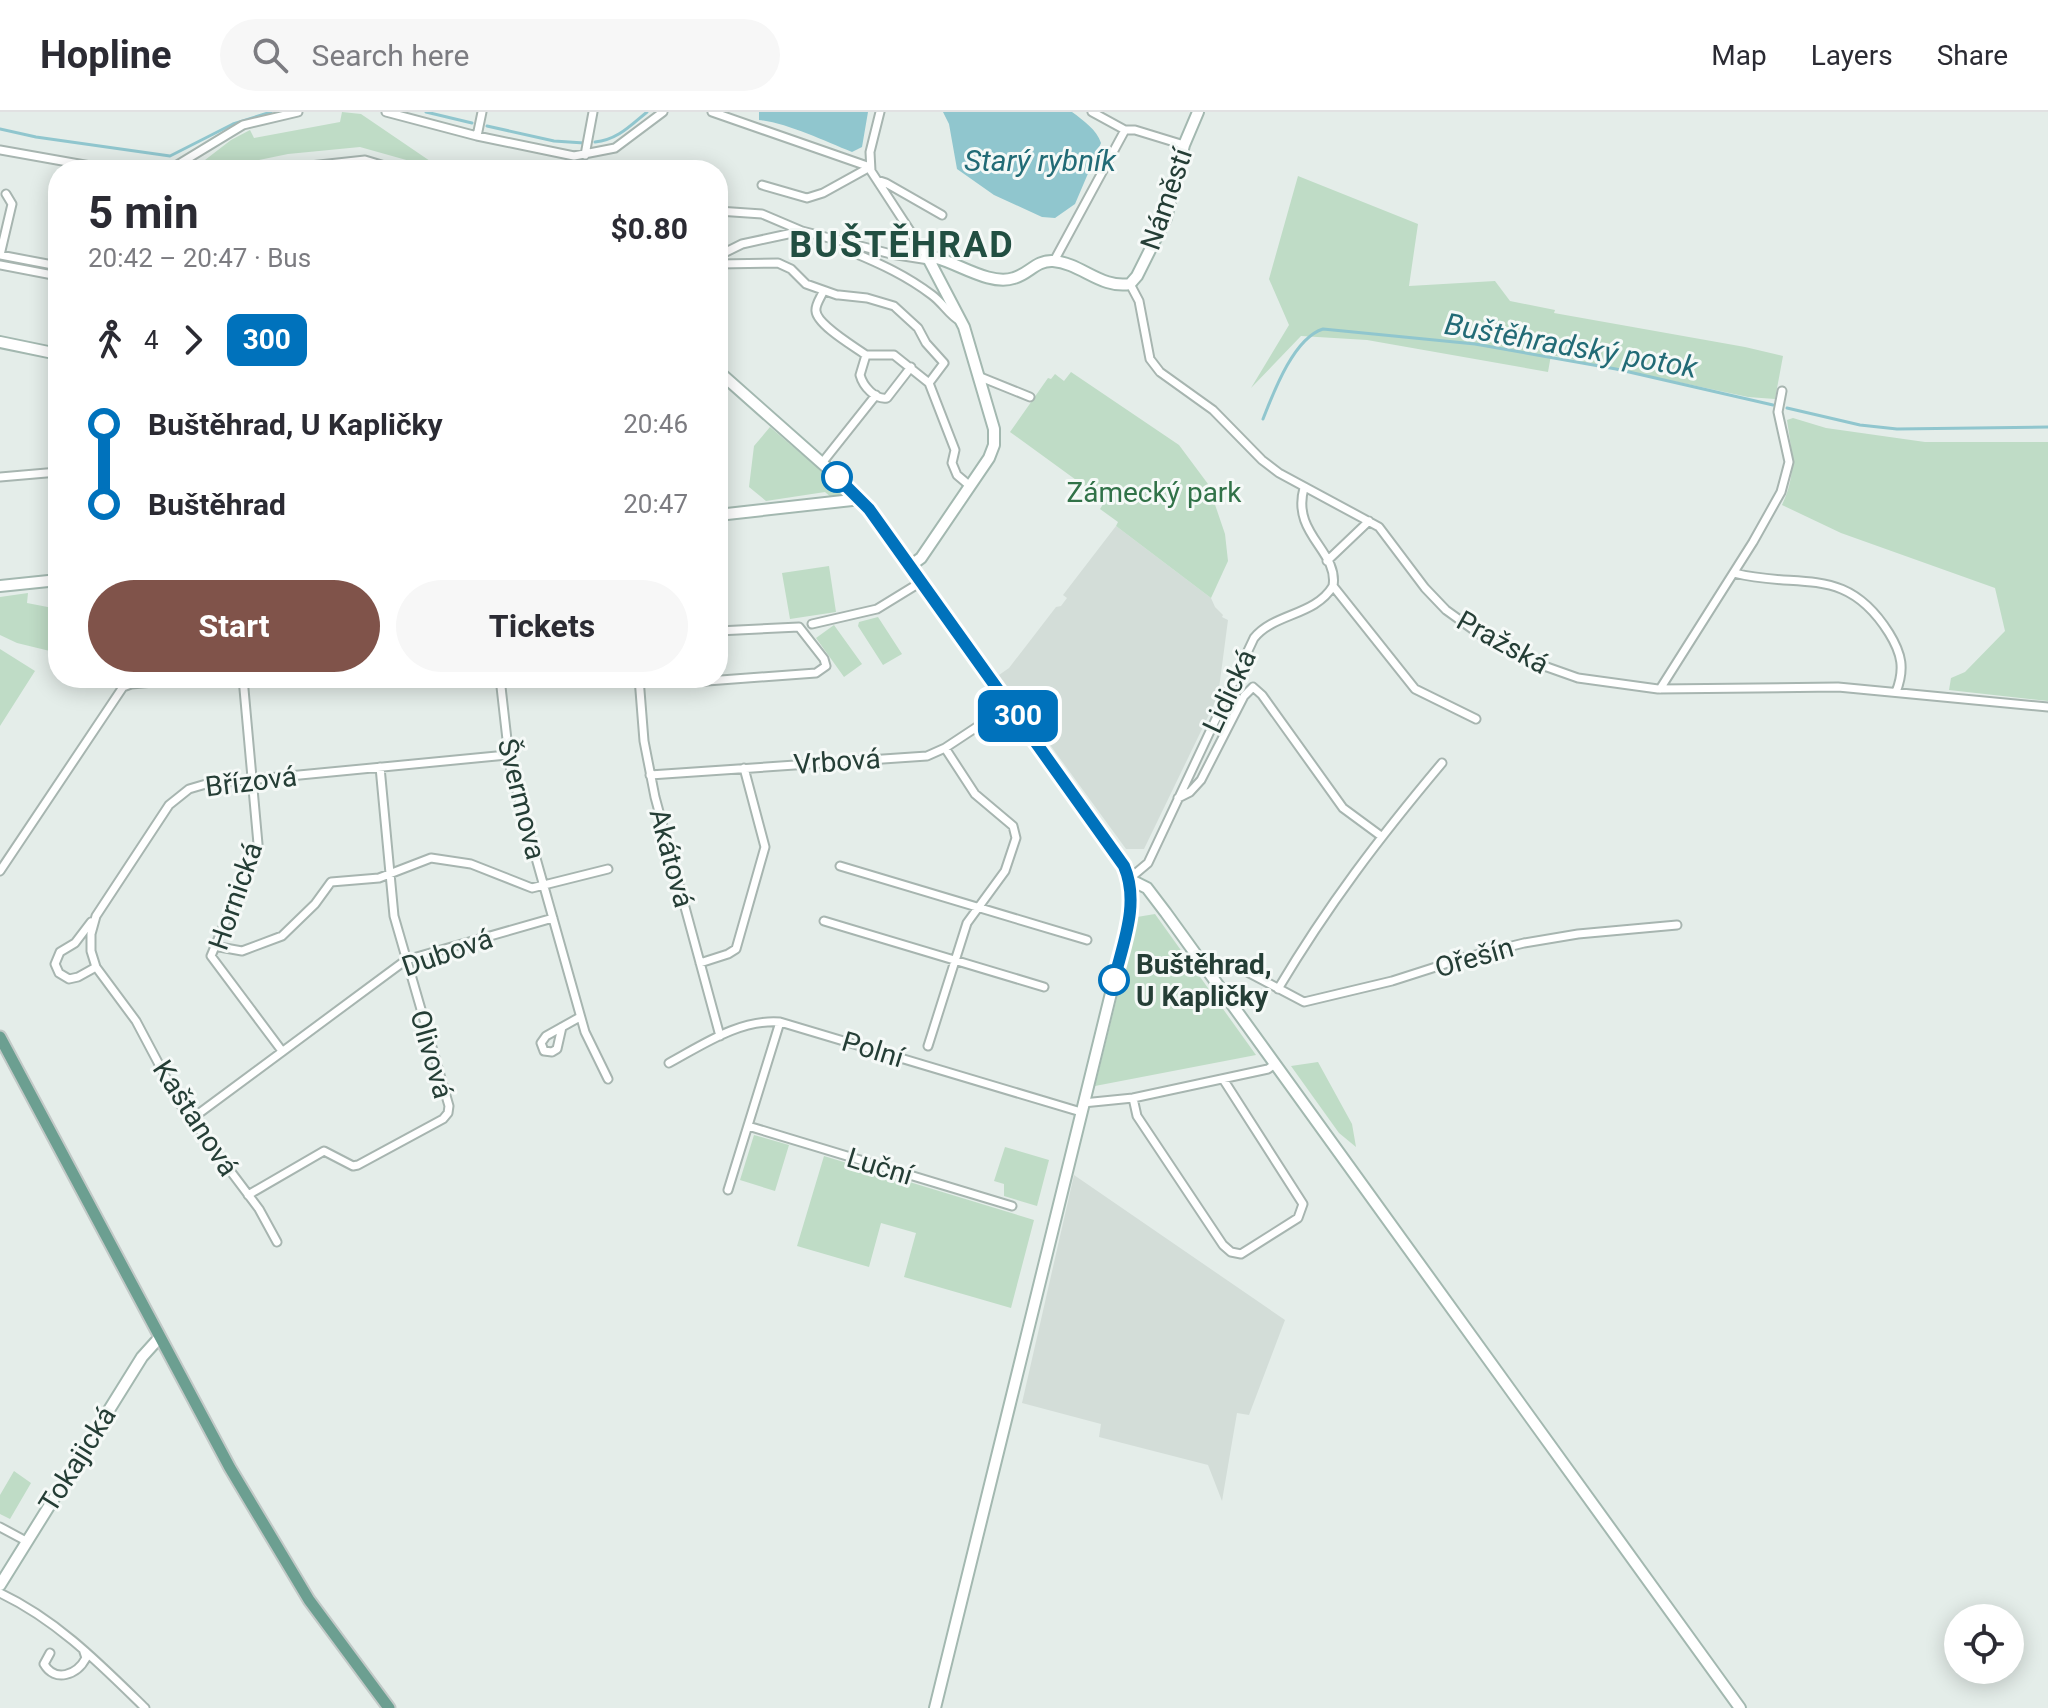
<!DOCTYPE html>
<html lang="en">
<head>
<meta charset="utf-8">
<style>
	:root { --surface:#fff; --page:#f7f7f7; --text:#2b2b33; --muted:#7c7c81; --line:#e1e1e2; --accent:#80534a }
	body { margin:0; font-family:Roboto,sans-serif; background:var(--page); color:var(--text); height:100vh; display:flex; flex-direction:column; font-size:30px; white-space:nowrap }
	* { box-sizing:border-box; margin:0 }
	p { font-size:26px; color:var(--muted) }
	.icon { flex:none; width:44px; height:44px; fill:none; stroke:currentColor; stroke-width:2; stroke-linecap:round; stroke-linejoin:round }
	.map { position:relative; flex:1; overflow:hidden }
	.drawer { position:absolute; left:48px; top:48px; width:680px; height:528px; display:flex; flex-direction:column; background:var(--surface); border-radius:32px; box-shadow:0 4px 20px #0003 }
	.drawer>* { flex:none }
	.badge { padding:0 16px; border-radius:12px; font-size:28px; line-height:52px }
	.fabs { position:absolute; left:1944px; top:1492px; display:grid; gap:16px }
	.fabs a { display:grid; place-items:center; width:80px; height:80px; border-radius:50%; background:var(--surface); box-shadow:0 4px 20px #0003; font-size:40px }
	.map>.badge { position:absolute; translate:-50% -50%; box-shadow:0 0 0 4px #fff }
	.legs { display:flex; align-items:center; gap:12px; height:88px; padding:0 40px; font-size:26px }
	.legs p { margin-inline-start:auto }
	.head { display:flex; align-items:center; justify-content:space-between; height:136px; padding:0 40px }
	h1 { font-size:44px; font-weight:700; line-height:60px }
	.cta { display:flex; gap:16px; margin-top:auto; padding:16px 40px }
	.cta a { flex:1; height:92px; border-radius:48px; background:var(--accent); color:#fff; font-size:32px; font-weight:700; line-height:92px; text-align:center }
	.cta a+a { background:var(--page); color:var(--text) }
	ul { padding:0 40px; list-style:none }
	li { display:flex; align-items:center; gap:28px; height:80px; font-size:30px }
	li i { display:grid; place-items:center; width:12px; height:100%; margin:0 10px; background:currentColor }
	li i::after { content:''; width:20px; height:20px; margin:-10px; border:6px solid; border-radius:50%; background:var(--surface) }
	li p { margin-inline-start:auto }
	li:first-child i { background:linear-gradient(#0000 50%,currentColor 0) }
	li:last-child i { background:linear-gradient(currentColor 50%,#0000 0) }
	header { display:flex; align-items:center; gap:48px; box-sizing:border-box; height:112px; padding:0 40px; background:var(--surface); border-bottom:2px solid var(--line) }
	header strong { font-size:38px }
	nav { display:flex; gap:44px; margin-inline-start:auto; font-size:28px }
	.search { width:560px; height:72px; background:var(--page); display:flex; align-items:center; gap:20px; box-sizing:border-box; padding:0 28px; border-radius:44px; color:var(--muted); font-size:30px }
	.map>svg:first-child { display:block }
</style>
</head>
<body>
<header>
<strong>Hopline</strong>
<div class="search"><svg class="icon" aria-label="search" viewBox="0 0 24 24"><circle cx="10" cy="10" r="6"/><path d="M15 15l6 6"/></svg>Search here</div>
<nav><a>Map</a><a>Layers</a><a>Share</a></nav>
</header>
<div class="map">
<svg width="2048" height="1596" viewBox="0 0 2048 1596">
	<rect width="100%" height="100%" fill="#e4ede9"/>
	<path fill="#d3ddd8" d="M1116,414L1211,486L1215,495L1223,503L1222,505L1228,508L1218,584L1144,737H1126L999,563L1009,556L1056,495L1061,494L1067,486L1063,483Z
		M1074,1063L1285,1208L1249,1303L1237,1301L1222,1389L1208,1353L1099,1325L1101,1312L1022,1291Z"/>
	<path fill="#bfdcc6" d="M342,0L361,2L430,49L417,51L360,35L288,42L259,48L237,58H192L231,28L250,18L254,26L340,10Z
		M1298,64L1418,112L1409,174L1495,169L1510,189L1555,198L1554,201L1745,235L1783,244L1775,287L1748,285L1551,243L1548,260L1367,228L1301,224L1251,276L1289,213L1269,167Z
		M1071,260L1179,333L1208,372L1225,422L1228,449L1211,486L1116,414L1118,410L1100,397L1105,389L1010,320L1048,266L1051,267L1055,262L1064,269Z
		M1793,306L1826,316L1925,330H2048V589L1949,578L1951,566L1965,560L2005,519L1995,476L1841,421L1782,393C1797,360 1792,342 1787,308Z
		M770,315L846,380L832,386L825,380L766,389L749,375L754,334Z
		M829,454L836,500L790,507L782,461Z
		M28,481L27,491L58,497V541L17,531L0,523V485Z
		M878,505L902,542L883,553L858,514L859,510Z
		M834,513L862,552L844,565L816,526Z
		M0,537L35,559L0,614Z
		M1155,802L1256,943L1095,974L1137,805Z
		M1318,950L1352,1012L1356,1035L1339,1021L1291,954Z
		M754,1023L789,1033L775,1079L740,1068Z
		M1005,1035L1049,1048L1037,1094L1004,1084V1072L994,1069Z
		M824,1044L1034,1108L1011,1196L904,1165L916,1121L881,1111L869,1155L797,1134Z
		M14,1359L31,1371L10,1407L0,1402V1383Z"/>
	<path fill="#90c6ce" d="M759,0H868L862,35L852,40C824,29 787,11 759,8Z
		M943,0H1072C1083,8 1097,18 1101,31L1075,92L1055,106L1042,105L994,83L957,57L949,12Z"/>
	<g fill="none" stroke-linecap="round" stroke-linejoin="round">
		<path stroke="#90c6ce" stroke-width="3" d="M426,0L472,11
			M487,14L554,29L584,31
			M0,17L36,25L170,44L233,12L271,0
			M595,30C617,28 630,14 647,0
			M1787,296L1860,313L1897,317L2048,315
			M1263,307C1274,279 1294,226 1323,217L1475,232L1616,257L1773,293"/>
		<defs>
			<path id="street" d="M386,0L477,24L574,44L615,36L663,0
				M712,0L870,55
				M880,0L870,40L871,59L929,148
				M1092,0L1125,18H1135L1184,33
				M477,24L482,0
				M0,38L96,55L143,58
				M585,43L593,0
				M531,54L568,58
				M169,58L243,13L298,0
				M273,58L365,48L398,58
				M877,68L886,71L942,103
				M762,73L807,86L823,81L870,55
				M718,99L762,102L802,119
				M851,131L852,140C881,152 907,164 932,183C943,191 949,203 960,209
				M0,143L12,92L6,82
				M0,143L58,154
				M718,144L742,132L802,119L891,142L929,148
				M1054,149L1125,18
				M718,152L778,151L791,157L806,172L837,183
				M0,153L58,164
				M1130,172L1139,189L1150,247L1160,260L1213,298L1262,348L1279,361L1379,415L1425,476L1446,498L1482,524L1530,549L1578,566L1658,577L1838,575L2048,595
				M823,180C821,185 815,193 816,199C817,213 855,235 866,243L860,263C863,274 875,288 887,286L911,255
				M839,183L867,186L894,194L918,216L926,231L944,251L929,271
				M866,243H894L929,271L955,338L952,351L957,363L970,374
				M978,264L1030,285
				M822,351L876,283
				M0,365L58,360
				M1327,449L1369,409
				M1734,461C1800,478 1845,451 1889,521C1902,542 1905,557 1896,580
				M1333,474L1415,577L1476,607
				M812,512L877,497L921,470
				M243,566L258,732L211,844L282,939
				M500,566L510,654L585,920L608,967
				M639,566L644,629L655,685L720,924
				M687,566L694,570L816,561L826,554L824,547L799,515L718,519
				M1660,577L1753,430L1781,380L1789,350L1778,300L1782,279
				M650,663L927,644L945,636L1010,593
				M1178,686L1190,680L1201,668L1244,584L1253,575L1262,583L1343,696L1381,724
				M840,754L1087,828
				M0,759L123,575L131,572L200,566
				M1129,767L1148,751L1254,526C1274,501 1315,504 1333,474C1339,439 1291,422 1304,376
				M824,809L1044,875
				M91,810L75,831L60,840L55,852L59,861L69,867L78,865L96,855
				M214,834L242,839L282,824L315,792L331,770L379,766L431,746L471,752L532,776L608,757
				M700,851L728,842L736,837L765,735L744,656
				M1209,860L1223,852H1232L1304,890L1392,869L1467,845L1524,831L1578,822L1677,813
				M1278,877C1328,793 1379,726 1442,651
				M562,915L557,937L552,940L544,939L541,931L546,924L580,905
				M928,934L967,811L1005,759L1016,726L1013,714L975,682L945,636
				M669,951C704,932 740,907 780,910L1081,1000
				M1133,986L1137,1004L1223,1133L1231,1140L1241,1142L1298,1106L1303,1092L1223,967
				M1083,991L1133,986L1268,957L1275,952
				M190,1008L406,848L553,806
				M748,1014L1012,1094
				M728,1078L780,910
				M248,1083L324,1039L353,1054L358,1053L443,1007L448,1001L449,994L394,804L380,655
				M277,1130L259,1097L180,992L136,909L96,855L91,839V822L96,804L169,693L189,677L206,672L507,643
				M0,1415L26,1429
				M0,1481C57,1508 100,1552 145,1596
				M50,1541L44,1552C55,1571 77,1563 86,1546L84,1540"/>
			<path id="secondary" d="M0,230L58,242
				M718,259L850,376L869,397L1114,737C1128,760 1135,780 1129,808L935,1596
				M718,403L861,387
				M910,454L921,446L989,346L994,333V317L964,215L929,148L937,146C959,152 991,174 1014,166C1029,162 1036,148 1053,149C1081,151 1101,177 1130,172L1137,164L1166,106L1184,33L1198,0
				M0,474L58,468
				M1129,767L1147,776L1166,801L1740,1596
				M0,1473L142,1245L160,1225"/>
			<path id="primary" d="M0,925L230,1356L309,1488L389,1596"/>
		</defs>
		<use href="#street" stroke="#a7b5b0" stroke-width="11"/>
		<use href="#secondary" stroke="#a3b8b0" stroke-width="14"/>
		<use href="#primary" stroke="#c2c9c7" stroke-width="15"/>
		<use href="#street" stroke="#fff" stroke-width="7"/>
		<use href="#secondary" stroke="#fff" stroke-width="10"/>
		<use href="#primary" stroke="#6c9f91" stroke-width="11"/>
	</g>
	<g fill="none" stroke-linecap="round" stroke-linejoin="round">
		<defs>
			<path id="line-1" d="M837,365L869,397L1124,754C1140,791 1123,831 1114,868"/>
		</defs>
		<use href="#line-1" stroke="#fff" stroke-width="18"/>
		<use href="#line-1" stroke="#0072bc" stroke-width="12"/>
	</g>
	<g fill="#fff" stroke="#0072bc" stroke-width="4">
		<circle cx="837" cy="365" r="14"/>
		<circle cx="1114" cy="868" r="14"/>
	</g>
	<g text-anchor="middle" stroke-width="6" stroke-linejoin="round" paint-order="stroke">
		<g font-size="28" fill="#253e36" stroke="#f5f9f7">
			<text transform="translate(1166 87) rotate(-71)" y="10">Náměstí</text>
			<text transform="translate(1503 530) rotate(29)" y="10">Pražská</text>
			<text transform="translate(1229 579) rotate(-65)" y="10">Lidická</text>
			<text transform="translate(837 649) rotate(-4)" y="10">Vrbová</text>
			<text transform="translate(251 669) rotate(-7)" y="10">Břízová</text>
			<text transform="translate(522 687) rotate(76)" y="10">Švermova</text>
			<text transform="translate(672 746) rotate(75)" y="10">Akátová</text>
			<text transform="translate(235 784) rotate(-71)" y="10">Hornická</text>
			<text transform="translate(447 840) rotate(-19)" y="10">Dubová</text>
			<text transform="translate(1474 845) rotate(-16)" y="10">Ořešín</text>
			<text transform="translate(873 937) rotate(17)" y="10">Polní</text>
			<text transform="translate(432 942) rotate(74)" y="10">Olivová</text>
			<text transform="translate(196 1006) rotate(57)" y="10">Kaštanová</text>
			<text transform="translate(880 1054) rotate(17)" y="10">Luční</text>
			<text transform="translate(77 1347) rotate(-58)" y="10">Tokajická</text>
		</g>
		<g font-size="28" fill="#317248" stroke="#f5f9f7">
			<text x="1154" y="390">Zámecký park</text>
		</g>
		<g font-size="28" font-weight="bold" fill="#253e36" stroke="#f5f9f7" text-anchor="start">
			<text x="1136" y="862">Buštěhrad,<tspan x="1136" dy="32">U Kapličky</tspan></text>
		</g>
		<g font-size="30" font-style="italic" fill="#226b76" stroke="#f5f9f7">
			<text x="1040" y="59">Starý rybník</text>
			<text transform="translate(1571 234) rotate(10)" y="10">Buštěhradský potok</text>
		</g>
		<g font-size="36" font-weight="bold" letter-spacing="2" fill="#224f42" stroke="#f5f9f7">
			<text x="902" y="145">BUŠTĚHRAD</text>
		</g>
	</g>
</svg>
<div class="fabs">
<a><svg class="icon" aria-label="locate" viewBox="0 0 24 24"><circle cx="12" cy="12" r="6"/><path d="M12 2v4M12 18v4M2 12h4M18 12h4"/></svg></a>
</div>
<b class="badge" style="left:1018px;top:604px;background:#0072bc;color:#fff">300</b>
<section class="drawer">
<div class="head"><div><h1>5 min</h1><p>20:42 – 20:47 · Bus</p></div><b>$0.80</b></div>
<div class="legs"><svg class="icon" aria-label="walk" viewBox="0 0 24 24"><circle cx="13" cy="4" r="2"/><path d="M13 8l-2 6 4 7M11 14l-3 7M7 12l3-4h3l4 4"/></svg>4<svg class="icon" aria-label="forward" viewBox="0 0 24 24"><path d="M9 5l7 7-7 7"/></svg><b class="badge" style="background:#0072bc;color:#fff">300</b></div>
<ul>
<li><i style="color:#0072bc"></i><b>Buštěhrad, U Kapličky</b><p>20:46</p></li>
<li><i style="color:#0072bc"></i><b>Buštěhrad</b><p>20:47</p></li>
</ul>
<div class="cta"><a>Start</a><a>Tickets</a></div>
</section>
</div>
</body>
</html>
